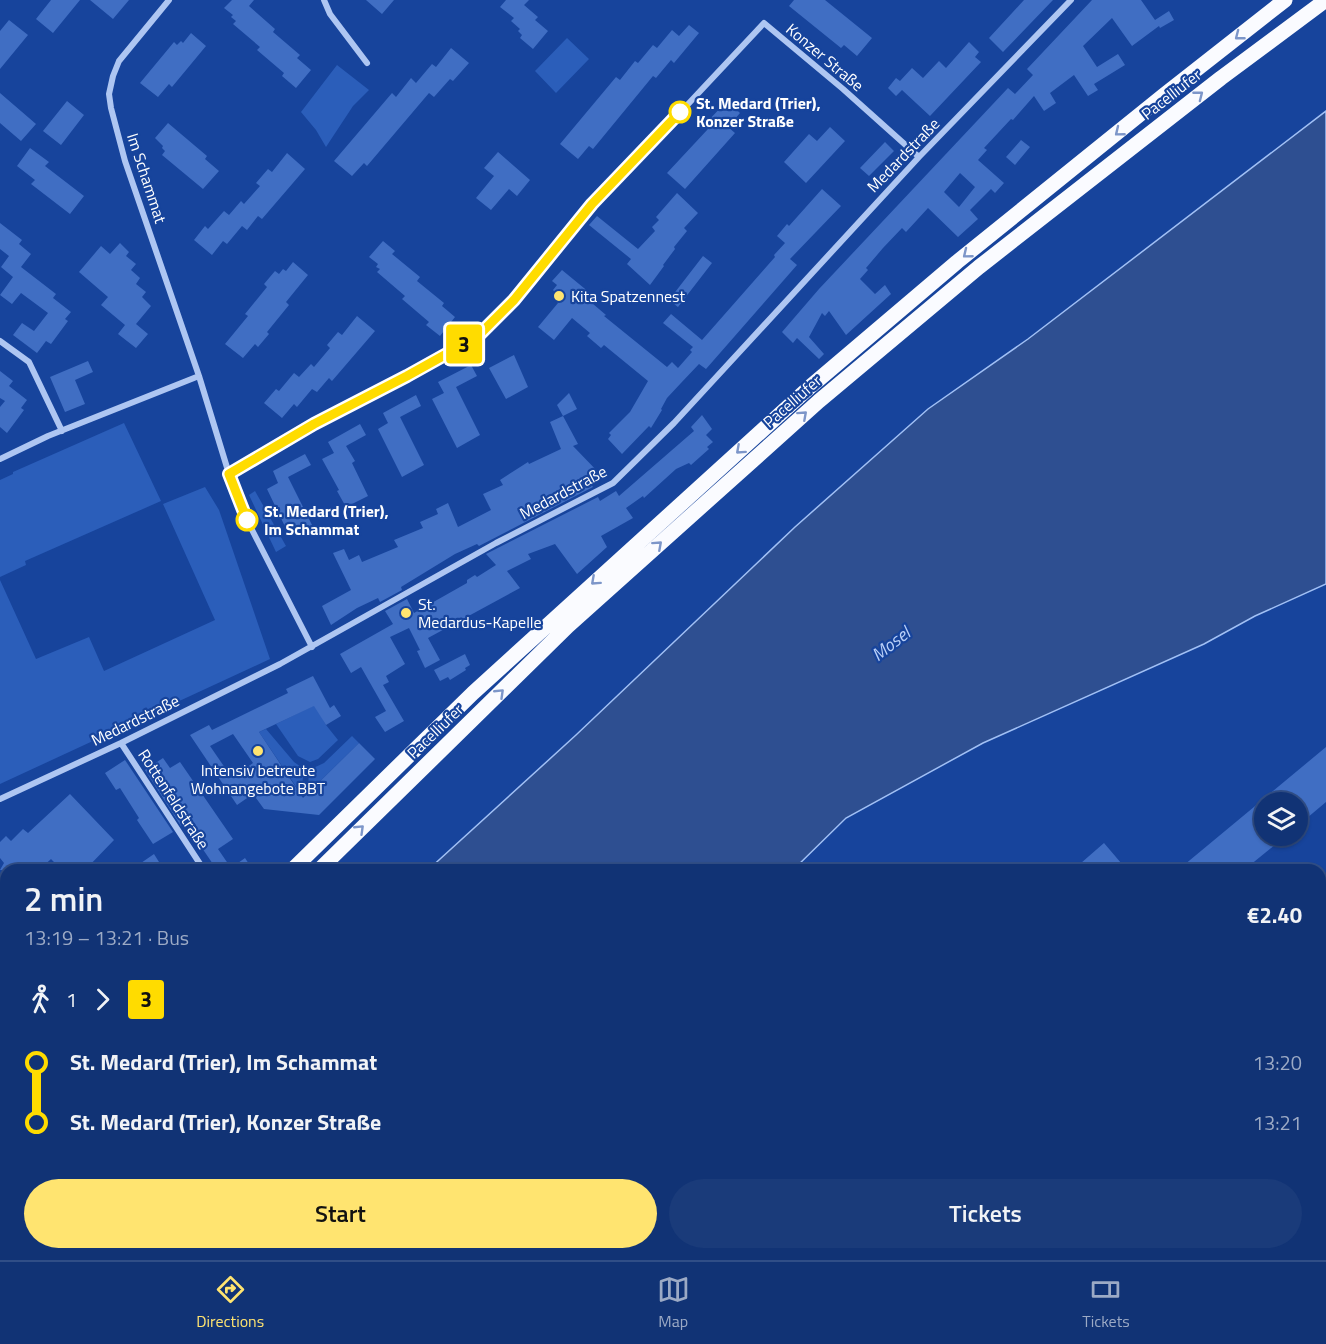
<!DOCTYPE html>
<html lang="en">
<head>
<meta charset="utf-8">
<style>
	:root { --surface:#113375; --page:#1a3b7a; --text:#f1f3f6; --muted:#9caac5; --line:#304e87; --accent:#ffe470 }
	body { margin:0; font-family:"Titillium Web",sans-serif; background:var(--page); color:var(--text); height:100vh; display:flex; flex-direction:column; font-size:22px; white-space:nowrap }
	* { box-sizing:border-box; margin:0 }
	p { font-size:20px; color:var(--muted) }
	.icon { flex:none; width:33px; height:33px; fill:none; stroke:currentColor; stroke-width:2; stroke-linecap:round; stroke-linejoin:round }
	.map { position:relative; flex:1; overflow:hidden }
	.side { position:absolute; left:0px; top:864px; width:1326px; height:396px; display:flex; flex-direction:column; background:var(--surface); border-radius:18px 18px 0 0; box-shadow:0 2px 4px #0004,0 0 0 2px var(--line) }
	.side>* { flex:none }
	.badge { padding:0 12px; border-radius:4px; font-size:21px; line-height:39px }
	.fabs { position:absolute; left:1254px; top:792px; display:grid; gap:12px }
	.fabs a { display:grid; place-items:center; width:54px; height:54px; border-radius:50%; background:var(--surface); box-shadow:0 2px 4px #0004,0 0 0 2px var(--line); font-size:30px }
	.map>.badge { position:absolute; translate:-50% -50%; box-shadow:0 0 0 3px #fff }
	.legs { display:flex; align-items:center; gap:9px; height:66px; padding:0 24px; font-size:20px }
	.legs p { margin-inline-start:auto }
	.overview { display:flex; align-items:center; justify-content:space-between; height:102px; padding:0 24px }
	h1 { font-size:33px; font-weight:600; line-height:45px }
	.button { display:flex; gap:12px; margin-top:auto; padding:12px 24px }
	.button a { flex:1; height:69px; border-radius:36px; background:var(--accent); color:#111; font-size:24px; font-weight:600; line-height:69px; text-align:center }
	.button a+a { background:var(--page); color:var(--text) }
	ul { padding:0 24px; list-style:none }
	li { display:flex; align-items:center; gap:21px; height:60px; font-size:22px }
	li i { display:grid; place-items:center; width:9px; height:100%; margin:0 8px; background:currentColor }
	li i::after { content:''; width:15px; height:15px; margin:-8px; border:4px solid; border-radius:50%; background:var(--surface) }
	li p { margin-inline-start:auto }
	li:first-child i { background:linear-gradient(#0000 50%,currentColor 0) }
	li:last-child i { background:linear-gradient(currentColor 50%,#0000 0) }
	.tabs { display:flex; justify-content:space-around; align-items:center; height:84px; border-top:2px solid var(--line); background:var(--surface); font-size:16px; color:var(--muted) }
	.tabs a { display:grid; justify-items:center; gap:3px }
	.tabs .selected { color:var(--accent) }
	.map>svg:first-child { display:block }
</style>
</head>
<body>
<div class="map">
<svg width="1326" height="1260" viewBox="0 0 1326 1260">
	<rect width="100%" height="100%" fill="#17449c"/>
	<path fill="#2b5eba" d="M567,38L589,59L556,93L535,71Z
		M337,65L369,90L353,106L326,147L316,130L301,112Z
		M124,423L161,501L25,561L26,565L0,577V480L13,474V472Z
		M205,487L219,510L270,659L0,784V580L36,659L89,637L104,671L215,620L163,504Z
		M255,491L286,546L276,552L249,495Z
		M315,705L326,725L338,740L318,759L310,762L298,756L276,724Z
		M266,729L294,762L304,769L302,786L297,788L259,732Z
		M352,736L359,743L312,789L308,788L309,770L324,763Z"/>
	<path fill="#2e4f91" stroke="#a1c0f5" stroke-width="1.5" d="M1326,111V584L1255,616L1204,644L983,743L846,818L793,870H428L576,735L795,527L928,409L1028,339Z
		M59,1254H413L407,1260H54Z"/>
	<path fill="#406ec3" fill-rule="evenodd" d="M51,0H80L53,33L36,19Z
		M90,0H129L113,19Z
		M232,0H254L249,6L275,29L273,32L300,55L297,58L311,70L296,88L282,76L284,73L257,50L260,47L233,24L236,21L231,17L233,15L224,8Z
		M366,0H394L382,14Z
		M506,0H529L524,5L538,17L535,20L548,31L533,49L520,38L522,35L518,31L520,29L511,21L514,18L500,7Z
		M794,0H825L872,38L857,56L844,45L841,48L789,6Z
		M1024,0H1053L1003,52L989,38Z
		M1092,0H1141L1155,20L1169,11L1174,20L1160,28L1159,26L1132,46L1112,18L1083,46L1097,67L1118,54L1125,65L1094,84L1098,90L1088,96L1074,75L1050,93L1056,103L1044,111L1034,96L1013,120L1011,119L984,148L987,150L978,160L1004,183L995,193L991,189L970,210L978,219L958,237L928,208L906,232L902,228L883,248L866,268L868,270L860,279L875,294L885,285L891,294L846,335L829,311L825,316L822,313L809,337L824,354L819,359L797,338L793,343L782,332L819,289L1008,88L1015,94L1033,75L1027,69ZM960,173L975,187L959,207L944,192Z
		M9,20L28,35L0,69V31Z
		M689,25L699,33L674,63L671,60L656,78L653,76L593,149L589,146L578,159L560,144L616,77L620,80L635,61L638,63L653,45L657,48L672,30L679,36Z
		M191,33L206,46L172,87L169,84L158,97L140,83L174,42L177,45L181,41L183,43Z
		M969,42L979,52L975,57L981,62L930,116L902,90L896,96L888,88L896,78L900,81L912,68L923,78L939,61L946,68Z
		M451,48L469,63L453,81L450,79L434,97L429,93L367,166L364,163L352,176L334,161L392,93L396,97L411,78L416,83L432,64L436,67Z
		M0,93L36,124L21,141L0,123Z
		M67,101L84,115L61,145L43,131Z
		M727,101L740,113L728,127L735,133L685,189L667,173L708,129L704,125Z
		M168,123L207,156L205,159L219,171L203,189L162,155L165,151L162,148L163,146L155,138Z
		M830,127L845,141L806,183L784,162L809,134L817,141Z
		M1021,140L1030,147L1015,165L1006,157Z
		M885,142L894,151L869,176L860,168Z
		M30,148L49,162L45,166L84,196L70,214L31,184L35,180L17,166Z
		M498,152L530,180L517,196L509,189L491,210L476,198L494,176L484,168Z
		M287,153L305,169L262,219L258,216L247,230L242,226L227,244L223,241L212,255L194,240L205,226L208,229L224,211L229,215L241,201L244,204L260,186L256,183L268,169L272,172Z
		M822,189L841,206L790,259L797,265L706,369L699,364L681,383L667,398L661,409L662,410L651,428L649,426L622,454L608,439L611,435L609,433L630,412L648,381L604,345L601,348L587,336L590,333L572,318L554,340L538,327L558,303L553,299L557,294L553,290L557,285L552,281L562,270L590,293L586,298L606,315L604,316L667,367L672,362L678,368L692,352L690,350L693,347L663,323L671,314L702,340L775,257L774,255L785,243L777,236L787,224L789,226Z
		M677,193L698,213L684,228L687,231L674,247L675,249L663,265L664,266L650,285L627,264L631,259L589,225L597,216L638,249L655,231L652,227L659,220L656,217Z
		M0,223L22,240L19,244L31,254L21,267L56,294L53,298L71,312L65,319L68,321L51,344L46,341L37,353L13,335L22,323L34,331L48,313L21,293L12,304L0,295L13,277L1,267L9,256L0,249Z
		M383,241L395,251L392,254L420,277L417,281L444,303L442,306L455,317L440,336L426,325L429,322L402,299L405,296L377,272L380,269L376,267L378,264L369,257Z
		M120,243L129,252L126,256L136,264L131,270L140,278L136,284L146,292L142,297L151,306L136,324L148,334L136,348L118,334L125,325L101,305L108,297L79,272L101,246L110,254Z
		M703,256L712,263L678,307L669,300Z
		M293,262L308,275L286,302L289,305L267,332L269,334L258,347L255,344L243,358L225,344L248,316L245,314L267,287L264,284L275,271L279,274L283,269L286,271Z
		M357,316L375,331L332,381L329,378L317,392L312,389L297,407L294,404L282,418L264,403L276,389L279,391L294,373L299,377L311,364L314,367L330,348L327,345L338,332L342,335Z
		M514,355L528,387L506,399L489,368Z
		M88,361L93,372L75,380L85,404L65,412L50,377Z
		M471,365L477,376L456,387L480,435L457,448L432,399L444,393L438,382Z
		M0,371L13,381L9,386L27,400L21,408L24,410L7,433L0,427V407L5,401L0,398Z
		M569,393L577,409L563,416L557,405Z
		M416,395L421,406L400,417L424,465L402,477L378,429L388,423L383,413Z
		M702,415L712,429L706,435L713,442L707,447L709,449L691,465L689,463L676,469L644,498L643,496L626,508L633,518L601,536L607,547L577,574L555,544L528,554L531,559L507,571L520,588L428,638L440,660L425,668L417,651L420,650L409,628L390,637L405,664L386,676L389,682L383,685L404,721L385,732L375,717L386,711L361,667L351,673L340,654L393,624L385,611L407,599L414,613L467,583V580L475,575L477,577L496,565L486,554L598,497L600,501L616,491L619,496L694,431L691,427Z
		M563,416L578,444L573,446L601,475L591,484L593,487L479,546L477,544L455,554L401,587L402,590L380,602L378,598L357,608L331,625L322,606L351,590L333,553L344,549L349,560L359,555L362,562L398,547L394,540L423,528L420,522L438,514L436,509L448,503L458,527L491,510L483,494L503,485L500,480L528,462L529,464L561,449L550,422Z
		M360,424L366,435L346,446L355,461L352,463L368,496L346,507L337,491L339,490L322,459L334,453L328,442Z
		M305,454L311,465L288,477L312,525L290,537L267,489L278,483L273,471Z
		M465,654L470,665L465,668L466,670L450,680L448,677L440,681L434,670Z
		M313,676L330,708L334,705L341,716L326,725L314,706L259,732L303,798L359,743L375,759L319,815L264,809L253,794L237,805L190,735L209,725L212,730L288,693L286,689ZM233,734L253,763L232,778L210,746Z
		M1326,747V802L1307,818L1298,826V802H1264V836H1286L1244,870H1178Z
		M163,758L170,768L180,762L233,839L218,849L231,868L245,858L253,870H217L185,823L181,826L145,770Z
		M125,760L173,832L153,844L137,820L139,818L120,788L116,790L105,773Z
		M70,794L114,840L85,870H62L51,859L39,870H0L4,863L0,858V842L6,836L11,841L23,829L28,833Z
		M1104,843L1127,870H1073Z
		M154,854L164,870H146L141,863Z"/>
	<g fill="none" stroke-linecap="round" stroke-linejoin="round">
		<path stroke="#aec6f2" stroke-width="6" d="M169,0L119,61L113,76L109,94L111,108L125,161L199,376L229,474L248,522L312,647
			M324,0L330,14L367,63
			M645,150L764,23L843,89L919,157
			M0,341L29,362L62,431
			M0,459L48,436L199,376
			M229,474L314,424L407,376L477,337L514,300L592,204
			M121,743L204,870
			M0,799L121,743L280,664L496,543L613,483L674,423L919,157L1071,0"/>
		<path stroke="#fafbff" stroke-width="15" d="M292,870L473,693L811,386L957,262L1164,95L1285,0
			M319,870L568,626L819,401L979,267L1221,78L1326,0
			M0,1037L6,1041
			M2,1151L6,1142
			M0,1192L6,1186
			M6,1254L13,1260
			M25,1254L28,1260"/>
	</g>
	<defs><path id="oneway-chevron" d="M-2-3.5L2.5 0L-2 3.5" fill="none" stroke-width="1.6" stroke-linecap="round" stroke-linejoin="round" transform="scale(1.5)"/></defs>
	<g stroke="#7d96c9">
		<use href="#oneway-chevron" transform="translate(1239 36) rotate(142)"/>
		<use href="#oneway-chevron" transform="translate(1199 95) rotate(-38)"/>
		<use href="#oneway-chevron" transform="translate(1119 132) rotate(141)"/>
		<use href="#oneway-chevron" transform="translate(967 254) rotate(141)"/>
		<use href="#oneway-chevron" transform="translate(803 415) rotate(-42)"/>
		<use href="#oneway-chevron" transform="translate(740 450) rotate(138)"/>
		<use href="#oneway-chevron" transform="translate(658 545) rotate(-42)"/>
		<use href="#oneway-chevron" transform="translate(595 581) rotate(138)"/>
		<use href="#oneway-chevron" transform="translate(500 693) rotate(-44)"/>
		<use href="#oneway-chevron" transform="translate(360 829) rotate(-44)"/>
	</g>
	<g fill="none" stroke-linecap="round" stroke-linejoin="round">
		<defs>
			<path id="line-1" d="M247,520L229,474L314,424L407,376L477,337L514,300L592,204L680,112"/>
		</defs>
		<use href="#line-1" stroke="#fff" stroke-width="14"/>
		<use href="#line-1" stroke="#ffdc00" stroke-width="9"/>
	</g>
	<g fill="#fff" stroke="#ffdc00" stroke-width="3">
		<circle cx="680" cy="112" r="10"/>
		<circle cx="247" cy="520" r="10"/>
	</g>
	<g fill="#ffe470" stroke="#17449c" stroke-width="2">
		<circle cx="559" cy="296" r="6"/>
		<circle cx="406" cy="613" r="6"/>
		<circle cx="258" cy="751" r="6"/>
	</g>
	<g text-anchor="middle" stroke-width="4.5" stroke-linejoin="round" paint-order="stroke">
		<g font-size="16" fill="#fff" stroke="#17449c">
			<text transform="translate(825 57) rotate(40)" y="6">Konzer Straße</text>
			<text transform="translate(1171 94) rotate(-38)" y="6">Pacelliufer</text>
			<text transform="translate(903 155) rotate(-46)" y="6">Medardstraße</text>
			<text transform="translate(147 178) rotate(72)" y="6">Im Schammat</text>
			<text transform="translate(792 401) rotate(-41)" y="6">Pacelliufer</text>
			<text transform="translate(563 492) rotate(-28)" y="6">Medardstraße</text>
			<text transform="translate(135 720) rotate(-26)" y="6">Medardstraße</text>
			<text transform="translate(435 731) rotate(-44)" y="6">Pacelliufer</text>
			<text transform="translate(174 799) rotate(57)" y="6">Rottenfeldstraße</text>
		</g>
		<g font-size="16" font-weight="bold" fill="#fff" stroke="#17449c" text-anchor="start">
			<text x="696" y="109">St. Medard (Trier),<tspan x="696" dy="18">Konzer Straße</tspan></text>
			<text x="264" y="517">St. Medard (Trier),<tspan x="264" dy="18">Im Schammat</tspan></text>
		</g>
		<g font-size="16" fill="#fff" stroke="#17449c" text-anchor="start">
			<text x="571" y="302">Kita Spatzennest</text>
			<text x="418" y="610">St.<tspan x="418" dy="18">Medardus-Kapelle</tspan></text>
			<text x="258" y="776" text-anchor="middle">Intensiv betreute<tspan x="258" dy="18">Wohnangebote BBT</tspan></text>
		</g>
		<g font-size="18" font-style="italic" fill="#bbd1f9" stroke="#17449c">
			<text transform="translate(891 644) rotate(-38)" y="6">Mosel</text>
		</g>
	</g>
</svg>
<div class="fabs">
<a><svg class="icon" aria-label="layers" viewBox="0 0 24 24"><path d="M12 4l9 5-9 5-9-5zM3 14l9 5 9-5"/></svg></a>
</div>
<b class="badge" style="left:464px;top:344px;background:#ffdc00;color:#111">3</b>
<section class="side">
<div class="overview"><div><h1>2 min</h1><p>13:19 – 13:21 · Bus</p></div><b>€2.40</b></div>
<div class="legs"><svg class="icon" aria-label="walk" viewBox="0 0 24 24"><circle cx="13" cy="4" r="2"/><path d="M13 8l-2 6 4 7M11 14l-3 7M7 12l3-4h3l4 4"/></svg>1<svg class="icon" aria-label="forward" viewBox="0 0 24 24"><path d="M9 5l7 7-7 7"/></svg><b class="badge" style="background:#ffdc00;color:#111">3</b></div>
<ul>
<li><i style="color:#ffdc00"></i><b>St. Medard (Trier), Im Schammat</b><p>13:20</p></li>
<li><i style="color:#ffdc00"></i><b>St. Medard (Trier), Konzer Straße</b><p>13:21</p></li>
</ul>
<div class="button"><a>Start</a><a>Tickets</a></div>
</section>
</div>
<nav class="tabs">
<a class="selected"><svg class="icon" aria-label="directions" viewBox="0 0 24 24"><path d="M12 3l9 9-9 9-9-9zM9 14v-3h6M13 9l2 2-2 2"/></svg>Directions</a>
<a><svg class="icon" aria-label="map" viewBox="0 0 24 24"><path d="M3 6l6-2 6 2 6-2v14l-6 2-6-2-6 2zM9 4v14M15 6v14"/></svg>Map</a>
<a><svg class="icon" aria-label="tickets" viewBox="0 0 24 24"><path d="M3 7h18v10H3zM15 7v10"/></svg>Tickets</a>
</nav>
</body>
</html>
